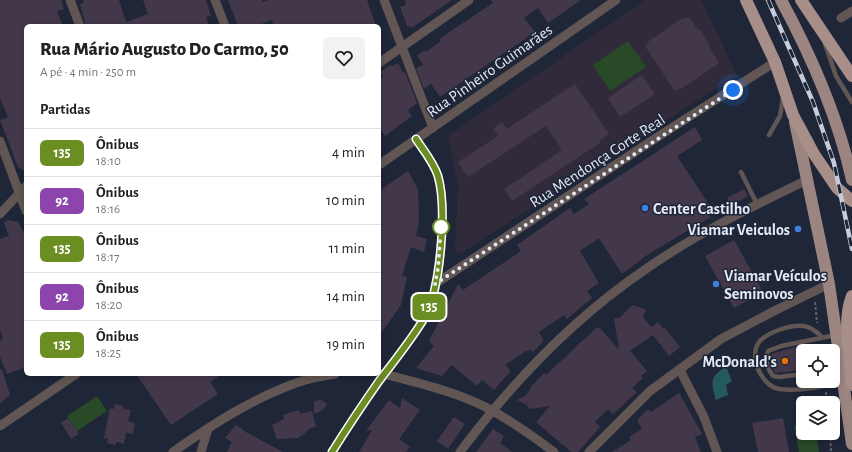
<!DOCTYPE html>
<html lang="pt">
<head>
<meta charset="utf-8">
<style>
	:root { --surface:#fff; --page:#f2f2f2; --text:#222; --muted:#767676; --line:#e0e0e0 }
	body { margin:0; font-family:"Alegreya Sans",sans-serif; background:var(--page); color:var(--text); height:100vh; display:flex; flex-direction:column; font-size:15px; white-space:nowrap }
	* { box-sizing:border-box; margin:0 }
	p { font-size:13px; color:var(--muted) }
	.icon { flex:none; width:22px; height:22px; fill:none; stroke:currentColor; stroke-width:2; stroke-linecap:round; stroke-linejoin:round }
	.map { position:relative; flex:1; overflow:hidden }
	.panel { position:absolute; left:24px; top:24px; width:357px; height:352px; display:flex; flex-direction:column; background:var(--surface); border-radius:6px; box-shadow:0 2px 6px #0003 }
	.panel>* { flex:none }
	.badge { padding:0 8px; border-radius:6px; font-size:14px; line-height:26px }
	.buttons { position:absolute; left:796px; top:344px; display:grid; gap:8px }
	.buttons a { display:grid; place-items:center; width:44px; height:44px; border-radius:6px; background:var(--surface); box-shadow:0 2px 6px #0003; font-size:20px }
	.you { position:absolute; width:20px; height:20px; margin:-10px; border:3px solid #fff; border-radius:50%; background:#1a73e8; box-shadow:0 0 0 6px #1a73e833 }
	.map>.badge { position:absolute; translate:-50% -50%; box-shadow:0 0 0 2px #fff }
	h2 { padding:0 16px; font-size:15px; line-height:36px }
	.round { display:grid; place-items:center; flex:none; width:42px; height:42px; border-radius:6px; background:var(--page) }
	.head { display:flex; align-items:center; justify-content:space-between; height:68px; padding:0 16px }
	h1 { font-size:19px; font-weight:800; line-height:30px }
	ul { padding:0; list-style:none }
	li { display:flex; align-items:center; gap:12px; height:48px; padding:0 16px; border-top:1px solid var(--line) }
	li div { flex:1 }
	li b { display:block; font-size:15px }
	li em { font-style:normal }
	li .badge { min-width:44px; font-weight:700; text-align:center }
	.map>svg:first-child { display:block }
</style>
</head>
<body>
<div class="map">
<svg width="852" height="452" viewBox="0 0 852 452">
	<rect width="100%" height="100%" fill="#1f2638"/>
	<path fill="#312a3a" d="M645,0H701L737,75L461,253L457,252L455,249L458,187L448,136Z"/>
	<path fill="#284a26" d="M628,41L646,67L610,91L593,65Z
		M97,396L107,411L77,431L67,416Z
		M803,424V433H816L819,452H799L794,426Z"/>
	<path fill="#245a5f" d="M726,367L732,381L726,385L728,395L716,400C711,383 709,376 726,367Z"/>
	<path fill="#43384a" d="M0,0H61L64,9L57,11L63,26H26V172L18,167L0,120L8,117L0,98Z
		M83,0H119L126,22L148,14L143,0H206L211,16L206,17L209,26H86L80,4L84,3Z
		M228,0H262L263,2L269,0H367L376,26H274L272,20L256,26H238Z
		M405,0H452L413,27L407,26L400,7L406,5Z
		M491,0H581L548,23L538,8L524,18L535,32L440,97L431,84L424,89L416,68L423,65L417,56L425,50L426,52L441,41L439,39L493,3Z
		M683,18H690L698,30L700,29L710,46L709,47L719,63L681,89L674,90L645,46L649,41Z
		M398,63L403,73L405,72L417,103L408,110L412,116L385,136L379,127V80L383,77L380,72L390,65L392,66Z
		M642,75L655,94L620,117L608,98Z
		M575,84L609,134L599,141L600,143L512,201L504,189L562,150L546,126L468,177L458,162L498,136L493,129L502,122L507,129Z
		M695,127L702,140L677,156L710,206L706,209L711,217L650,253L622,274L599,238L580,251L599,283L587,291L592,298L567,319L564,315L539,332L544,341L533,352L531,350L526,351L505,365L511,371L494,390L482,380L477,386L452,365L442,376L416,368L434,346L429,341L458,284L463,290L521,251L517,245L570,208L574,214L589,204L584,199Z
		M408,171L418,189L419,220L416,236L427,239L424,252L411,247L402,276L407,277L401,305L379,336V191Z
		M744,189L748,196L731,206L727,198Z
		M8,220L18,222L26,236V367L7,374L0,357V341L3,338L0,330V239L9,236L4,223Z
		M734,240L763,292L734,308L705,256Z
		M633,305L646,310L643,317L651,327L658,322L663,329L665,328L680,347L669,356L653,335L630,351L647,371L641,376L643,378L632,388L637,392L613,414L608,409L595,422L600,427L578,452H571L536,422L550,406L529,409L527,405L517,400L525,396L530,390L531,387L544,373L546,375L596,328H600L619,350L614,318H619Z
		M803,345V370L775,373L771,363V354Z
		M0,369H2L10,395L0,403Z
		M136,374H222L210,382L218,394L171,425Z
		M679,393L702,434L695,437L701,452H612L631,440L629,437L642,429L637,420L648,409L651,412Z
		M402,398L420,410L399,439L410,447L406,452H359L372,430L366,431L389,400L400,408Z
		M320,399L327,404L323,410L314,414V402Z
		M115,404L123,406V409L131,410L128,421L135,423L133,434L126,433L124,444L116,442V445L107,443L108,438H104L110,408L114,409Z
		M299,410L300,414L312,411L316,427L310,428L304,434L298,438L277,439L272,425L284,419L283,415Z
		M454,417L465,424L448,449L437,441Z
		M68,418L79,434L71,439L61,423Z
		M783,418L789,452H758L752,423Z
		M236,425L243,429L242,430L283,452H227L232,442L225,438Z
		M493,429L504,436L500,443L512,452H476Z"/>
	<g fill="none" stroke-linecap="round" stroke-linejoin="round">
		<path stroke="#5c6373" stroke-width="2" stroke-dasharray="3 2" stroke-linecap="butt" d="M815,302L817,323
			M821,346V351
			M826,392L827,403
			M830,433L831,452"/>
		<path stroke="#615653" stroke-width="4.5" d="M825,44L836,76L852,102
			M769,135L780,116L783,98
			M741,172L757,204
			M822,337C817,332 811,327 804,326C791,324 768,332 759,342C748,357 762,386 779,389C799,392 822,386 842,383
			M803,374L779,377L773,376C767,369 765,359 768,351L781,346L836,335"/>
		<path stroke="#615653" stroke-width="9" d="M70,0L80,26
			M215,0L225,26
			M384,0L433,128
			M841,18L852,11
			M379,63L469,0
			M0,141L26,211
			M379,165L616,0
			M0,214L26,186
			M435,284L659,136L775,62
			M680,370L704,417L717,452
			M380,373C418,383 459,392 493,411C514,423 534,437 554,452
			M0,426L76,374
			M173,452C213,424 253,398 299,382C311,378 324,376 335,374
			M201,452L208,429
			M332,452C349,426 366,399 385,374C398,355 414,337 425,317C441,287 447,208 438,176C434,163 424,151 416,139
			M460,452C511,384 573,319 643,271C694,235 751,207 807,180
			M589,452L650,391L721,339L774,311L829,284"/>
		<path stroke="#9c8580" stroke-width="12" d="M781,0C812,57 838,117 852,180
			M795,122L829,284L852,444"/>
		<path stroke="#a88e88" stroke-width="12" d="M746,0L775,62L793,115L814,154L837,188L852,201
			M801,0L852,76
			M852,296C842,320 850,359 852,385"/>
		<defs>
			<path id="rail" d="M768,0L813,102L834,163L852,249"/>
		</defs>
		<use href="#rail" stroke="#c6ccd9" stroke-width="4.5"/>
		<use href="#rail" stroke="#1f2638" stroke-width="3" stroke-dasharray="9" stroke-linecap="butt"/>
	</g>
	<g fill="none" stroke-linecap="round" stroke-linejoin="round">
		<defs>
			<path id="line" d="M332,452C347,428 363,404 379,381C395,360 412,339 425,317C441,287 447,208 438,176C434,163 424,151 416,139"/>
		</defs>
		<use href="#line" stroke="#fff" stroke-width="9"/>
		<use href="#line" stroke="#6b8e23" stroke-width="6"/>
		<path stroke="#e3e9f5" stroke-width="4" stroke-dasharray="0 7.2" d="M441,227L438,268L435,284L733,90"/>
	</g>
	<g fill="#3f7fe0" stroke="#1f2638" stroke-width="1.5">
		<circle cx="645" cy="208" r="4"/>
		<circle cx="798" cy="229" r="4"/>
		<circle cx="716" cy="284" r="4"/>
	</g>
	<circle fill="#fff" stroke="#6b8e23" stroke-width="2" cx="441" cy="227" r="8"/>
	<circle fill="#e8710a" stroke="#1f2638" stroke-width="1.5" cx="785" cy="361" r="4"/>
	<g text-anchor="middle" stroke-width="3" stroke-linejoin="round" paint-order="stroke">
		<g font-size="16" fill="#e3e9f5" stroke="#1f2638">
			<text transform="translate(489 70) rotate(-35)" y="6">Rua Pinheiro Guimarães</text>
			<text transform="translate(597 160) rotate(-33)" y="6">Rua Mendonça Corte Real</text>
		</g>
		<g font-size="16" font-weight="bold" fill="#e3e9f5" stroke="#1f2638" text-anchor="start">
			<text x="653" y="214">Center Castilho</text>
			<text x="790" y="235" text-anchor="end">Viamar Veiculos</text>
			<text x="724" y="281">Viamar Veículos<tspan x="724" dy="18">Seminovos</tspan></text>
			<text x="777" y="367" text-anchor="end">McDonald's</text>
		</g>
	</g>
</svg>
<div class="buttons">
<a><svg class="icon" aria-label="locate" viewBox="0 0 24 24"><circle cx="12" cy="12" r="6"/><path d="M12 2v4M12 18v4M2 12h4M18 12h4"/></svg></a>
<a><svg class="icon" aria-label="layers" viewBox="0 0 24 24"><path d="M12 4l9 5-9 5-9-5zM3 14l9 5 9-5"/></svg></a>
</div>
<div class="you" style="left:733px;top:90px"></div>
<b class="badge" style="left:429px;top:307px;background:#6b8e23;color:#fff">135</b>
<section class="panel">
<div class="head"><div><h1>Rua Mário Augusto Do Carmo, 50</h1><p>A pé · 4 min · 250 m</p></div><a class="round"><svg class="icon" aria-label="heart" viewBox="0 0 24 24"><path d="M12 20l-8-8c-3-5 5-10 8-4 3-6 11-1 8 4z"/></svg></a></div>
<h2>Partidas</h2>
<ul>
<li><span class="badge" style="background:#6b8e23;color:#fff">135</span><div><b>Ônibus</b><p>18:10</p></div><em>4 min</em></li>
<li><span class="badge" style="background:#8e44ad;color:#fff">92</span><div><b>Ônibus</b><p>18:16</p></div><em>10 min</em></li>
<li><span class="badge" style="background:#6b8e23;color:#fff">135</span><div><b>Ônibus</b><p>18:17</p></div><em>11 min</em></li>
<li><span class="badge" style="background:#8e44ad;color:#fff">92</span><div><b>Ônibus</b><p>18:20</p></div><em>14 min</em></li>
<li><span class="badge" style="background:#6b8e23;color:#fff">135</span><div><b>Ônibus</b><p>18:25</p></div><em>19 min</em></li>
</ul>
</section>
</div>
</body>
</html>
